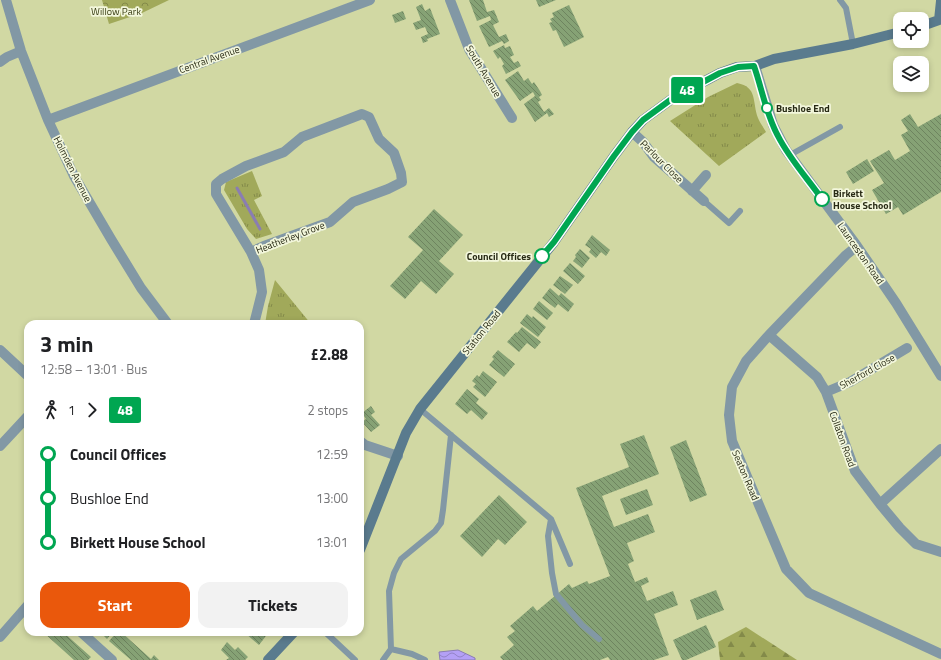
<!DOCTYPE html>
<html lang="en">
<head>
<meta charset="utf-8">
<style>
	:root { --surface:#fff; --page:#f2f2f2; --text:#202124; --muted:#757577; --accent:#ea580c }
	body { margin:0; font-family:"Titillium Web",sans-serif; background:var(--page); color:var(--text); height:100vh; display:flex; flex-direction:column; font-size:15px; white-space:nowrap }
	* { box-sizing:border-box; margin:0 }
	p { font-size:13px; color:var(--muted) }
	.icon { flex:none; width:22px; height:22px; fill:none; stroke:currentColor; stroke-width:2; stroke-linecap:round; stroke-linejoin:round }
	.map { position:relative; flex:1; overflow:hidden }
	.drawer { position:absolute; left:24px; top:320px; width:340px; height:316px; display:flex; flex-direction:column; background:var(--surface); border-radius:12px; box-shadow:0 2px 6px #0003 }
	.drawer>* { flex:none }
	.badge { padding:0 8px; border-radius:3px; font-size:14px; line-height:26px }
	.buttons { position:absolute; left:893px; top:12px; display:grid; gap:8px }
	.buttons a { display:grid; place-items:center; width:36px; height:36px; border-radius:8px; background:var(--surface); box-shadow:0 2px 6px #0003; font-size:20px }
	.map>.badge { position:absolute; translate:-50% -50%; box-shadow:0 0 0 2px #fff }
	.legs { display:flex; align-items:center; gap:6px; height:44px; padding:0 16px; font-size:13px }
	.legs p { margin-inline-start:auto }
	.overview { display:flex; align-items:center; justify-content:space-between; height:68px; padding:0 16px }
	h1 { font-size:22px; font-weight:700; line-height:30px }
	.primary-button { display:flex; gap:8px; margin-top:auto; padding:8px 16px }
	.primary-button a { flex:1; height:46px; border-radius:12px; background:var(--accent); color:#fff; font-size:16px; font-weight:700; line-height:46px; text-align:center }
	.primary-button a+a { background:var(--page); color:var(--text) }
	ul { padding:0 16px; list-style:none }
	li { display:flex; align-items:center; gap:14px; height:44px; font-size:15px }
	li i { display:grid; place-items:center; width:6px; height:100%; margin:0 5px; background:currentColor }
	li i::after { content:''; width:10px; height:10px; margin:-5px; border:3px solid; border-radius:50%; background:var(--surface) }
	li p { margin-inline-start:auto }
	li:first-child i { background:linear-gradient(#0000 50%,currentColor 0) }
	li:last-child i { background:linear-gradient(currentColor 50%,#0000 0) }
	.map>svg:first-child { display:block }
</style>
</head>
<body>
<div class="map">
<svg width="941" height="660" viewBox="0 0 941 660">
	<defs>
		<pattern id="grass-tufts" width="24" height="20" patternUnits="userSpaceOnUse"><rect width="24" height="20" fill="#a1a95a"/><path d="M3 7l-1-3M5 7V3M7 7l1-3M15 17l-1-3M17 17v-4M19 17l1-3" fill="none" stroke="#838a49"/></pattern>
		<pattern id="forest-firs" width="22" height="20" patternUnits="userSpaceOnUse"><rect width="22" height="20" fill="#a1a95a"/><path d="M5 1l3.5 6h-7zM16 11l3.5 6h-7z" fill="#838a49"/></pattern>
		<pattern id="park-crowns" width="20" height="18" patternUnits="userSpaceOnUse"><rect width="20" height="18" fill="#a1a95a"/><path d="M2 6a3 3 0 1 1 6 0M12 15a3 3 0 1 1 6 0" fill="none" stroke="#838a49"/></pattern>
		<pattern id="water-waves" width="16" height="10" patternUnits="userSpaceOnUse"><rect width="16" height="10" fill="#b4a0f6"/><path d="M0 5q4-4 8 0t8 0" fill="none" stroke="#9283c6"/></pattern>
		<pattern id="building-back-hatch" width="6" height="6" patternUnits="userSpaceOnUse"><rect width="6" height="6" fill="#86a275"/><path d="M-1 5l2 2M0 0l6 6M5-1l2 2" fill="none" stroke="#6e845f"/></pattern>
	</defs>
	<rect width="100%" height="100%" fill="#d1d8a3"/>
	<path fill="url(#grass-tufts)" d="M737,83C758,87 752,102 758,118C760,123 764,128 766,132L719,166L670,121L708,97Z
		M252,171L262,196L254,200L272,234L256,239L247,229L224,190L226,182Z
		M275,280L311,324H265L268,306Z"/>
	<path fill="url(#forest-firs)" d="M746,627L797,660H720L718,642Z"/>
	<path fill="url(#park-crowns)" d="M102,0H169L142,13L109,24Z"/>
	<path fill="url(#water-waves)" stroke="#8a7db2" d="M458,650L475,658V660H440L439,652Z"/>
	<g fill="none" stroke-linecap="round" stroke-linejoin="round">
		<path stroke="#8a7db2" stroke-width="3" d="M237,188L260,229"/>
	</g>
	<path fill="url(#building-back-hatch)" d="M469,0H483L487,12L494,10L499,22L493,25L499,37L506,34L509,41L504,44L502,41L489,47L479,26L491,20L490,16L477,21Z
		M536,0H556L539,7Z
		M422,4L425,11L430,8L440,34L427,39L428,41L423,43L421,37L428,34L425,27L416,30L413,23L421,20L416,7Z
		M569,5L584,37L564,47L556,30L553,31L549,23L552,22L550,19L554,17L552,13Z
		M403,11L406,19L395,23L392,15Z
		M504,45L505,48L510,46L514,55L510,57L514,63L518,61L521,66L506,74L502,66L504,64L500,57L498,59L493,51Z
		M518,71L524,81L528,78L532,84L534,82L540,91L542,95L539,97L541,100L538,102L544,112L549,108L554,114L549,117L547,113L535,122L524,104L535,96L533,92L520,101L505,80Z
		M910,114L918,127L941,114V192L903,215L898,207L886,214L872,190L884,183L870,161L889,150L895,160L910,151L901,135L908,131L901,120Z
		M867,159L874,171L853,184L846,172Z
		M434,209L463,235L439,261L454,274L436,294L421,281L405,299L390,286L423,250L408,237Z
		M592,235L610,250L606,256L601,252L596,258L589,252L591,249L585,245Z
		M580,249L590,258L582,268L573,261L576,257L575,255Z
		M570,263L585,276L578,284L563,271Z
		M560,276L573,285L565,294L553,285Z
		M550,288L559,296L561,293L574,304L568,312L558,304L555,308L542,298Z
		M539,301L553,313L547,320L533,309Z
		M527,314L532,318L533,316L546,327L538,337L520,323Z
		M522,327L541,342L535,349L527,343L519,352L507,342L516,332L517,333Z
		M498,350L515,364L504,377L489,365L494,359L492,357Z
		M483,371L497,382L485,397L473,387L476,384L472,381L477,375L479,377Z
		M467,389L479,399L476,403L488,413L482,420L471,410L467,414L455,404Z
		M371,406L375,412L371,415L380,425L371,432L362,422L366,419L362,413Z
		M644,435L659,474L602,496L614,527L648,514L655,532L627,543L634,561L628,564L635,582L647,577L649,582L641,586L647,601L673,591L678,605L654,614L669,655L654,660H610L608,657L600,660H503L500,657L514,645L507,637L515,631L510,626L533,606L537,611L569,584L572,588L587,581L589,584L610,576L576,488L629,467L620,444Z
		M686,440L707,495L690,502L670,447Z
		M647,489L653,505L626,515L620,499Z
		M499,495L527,522L505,545L498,539L482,557L460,536Z
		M716,590L724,610L697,620L690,600Z
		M706,625L716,647L686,660H682L673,640Z
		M43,632H63L91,657L88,660H74Z
		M100,632H113L107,639Z
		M117,632H121L151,659L154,655L159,660H131L109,641Z
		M245,632H269L259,645L245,633Z
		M227,642L235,650L238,647L248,657L245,660H226L229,658L221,650Z"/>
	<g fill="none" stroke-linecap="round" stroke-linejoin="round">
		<path stroke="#8298a5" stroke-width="6" d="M840,0L846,8L853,44
			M790,155L840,127
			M704,201L729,223L740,211
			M420,409L551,519L570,564
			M551,519L548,536L552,573L556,594L582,625L599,639
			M325,632L355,660
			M391,649L412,654L425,660
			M383,660L391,649L389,591L394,573L401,559L435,531L441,523L443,510L451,435"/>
		<path stroke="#8298a5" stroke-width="10" d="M6,0L21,51L48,120L74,176L111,239L141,288L168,324
			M450,0L469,49L512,118
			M0,62L7,57L21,51
			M755,66L773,125L786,150L857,246L896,303L941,376
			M48,120L370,0
			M632,132L643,142L654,157L704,201
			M692,191L706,175
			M857,246L846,255L769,335L746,361L732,387L729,415L732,441L786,569L809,593L941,654
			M251,252L264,246L330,222L353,202L388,189L402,182L401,173L394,153L379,139L369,117L362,114L302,137L284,152L246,166L222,179L216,184V194L251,252L259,270L262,292L254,324
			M769,335L817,377L826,392L855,471L880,504L900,528L916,544L941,552
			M0,350L28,376
			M826,392L850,382L907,348
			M360,441L365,445L398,456
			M0,446L28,416
			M880,504L941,449
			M81,632L112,660
			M0,637L28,605"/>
		<path stroke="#5a7b8e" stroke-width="10" d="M939,20L941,1
			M922,26L939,20
			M360,550L406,433L420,409L554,242L614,156L632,132L643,120L673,98L720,73L737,67L755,66L774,59L853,44L900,32
			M268,660L294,632"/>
	</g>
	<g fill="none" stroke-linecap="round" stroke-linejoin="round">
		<defs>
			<path id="line-1" d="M542,256L554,242L614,156L632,132L643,120L673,98L720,73L738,67L754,66C762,89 766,114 778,136C789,158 807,178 822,199"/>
		</defs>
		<use href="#line-1" stroke="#fff" stroke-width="9"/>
		<use href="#line-1" stroke="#00a651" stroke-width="6"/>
	</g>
	<g fill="#fff" stroke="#00a651" stroke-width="2">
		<circle cx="767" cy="108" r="5"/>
		<circle cx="822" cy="199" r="7"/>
		<circle cx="542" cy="256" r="7"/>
	</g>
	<g text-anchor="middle" stroke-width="3.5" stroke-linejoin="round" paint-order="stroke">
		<g font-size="10" fill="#383c13" stroke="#f3f7dc">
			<text x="116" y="15">Willow Park</text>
		</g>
		<g font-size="10" fill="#282a15" stroke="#f3f7dc">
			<text transform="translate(209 59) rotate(-20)" y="4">Central Avenue</text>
			<text transform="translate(484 71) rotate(59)" y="4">South Avenue</text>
			<text transform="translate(662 161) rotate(45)" y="4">Parlour Close</text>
			<text transform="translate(73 169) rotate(63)" y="4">Holmden Avenue</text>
			<text transform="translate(290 237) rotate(-21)" y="4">Heatherley Grove</text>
			<text transform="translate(861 253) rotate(55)" y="4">Launceston Road</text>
			<text transform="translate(481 332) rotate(-51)" y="4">Station Road</text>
			<text transform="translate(867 371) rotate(-29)" y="4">Sherford Close</text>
			<text transform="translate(843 439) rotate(70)" y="4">Collaton Road</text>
			<text transform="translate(746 475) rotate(67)" y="4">Seaton Road</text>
		</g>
		<g font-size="10" font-weight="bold" fill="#282a15" stroke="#f3f7dc" text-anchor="start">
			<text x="776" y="112">Bushloe End</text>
			<text x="833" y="197">Birkett<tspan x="833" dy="12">House School</tspan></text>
			<text x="531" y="260" text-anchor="end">Council Offices</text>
		</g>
	</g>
</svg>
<div class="buttons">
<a><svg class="icon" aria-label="locate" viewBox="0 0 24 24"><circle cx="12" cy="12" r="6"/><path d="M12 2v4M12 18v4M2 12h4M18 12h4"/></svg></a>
<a><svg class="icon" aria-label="layers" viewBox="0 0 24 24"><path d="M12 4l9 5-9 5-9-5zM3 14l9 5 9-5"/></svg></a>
</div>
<b class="badge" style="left:687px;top:90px;background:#00a651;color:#fff">48</b>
<section class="drawer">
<div class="overview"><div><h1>3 min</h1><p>12:58 – 13:01 · Bus</p></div><b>£2.88</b></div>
<div class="legs"><svg class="icon" aria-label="walk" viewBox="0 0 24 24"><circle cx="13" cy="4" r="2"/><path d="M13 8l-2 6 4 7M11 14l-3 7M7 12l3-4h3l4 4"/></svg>1<svg class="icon" aria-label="forward" viewBox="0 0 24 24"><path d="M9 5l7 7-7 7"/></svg><b class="badge" style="background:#00a651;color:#fff">48</b><p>2 stops</p></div>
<ul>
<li><i style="color:#00a651"></i><b>Council Offices</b><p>12:59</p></li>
<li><i style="color:#00a651"></i><span>Bushloe End</span><p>13:00</p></li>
<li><i style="color:#00a651"></i><b>Birkett House School</b><p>13:01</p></li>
</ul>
<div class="primary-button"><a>Start</a><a>Tickets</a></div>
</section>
</div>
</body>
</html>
